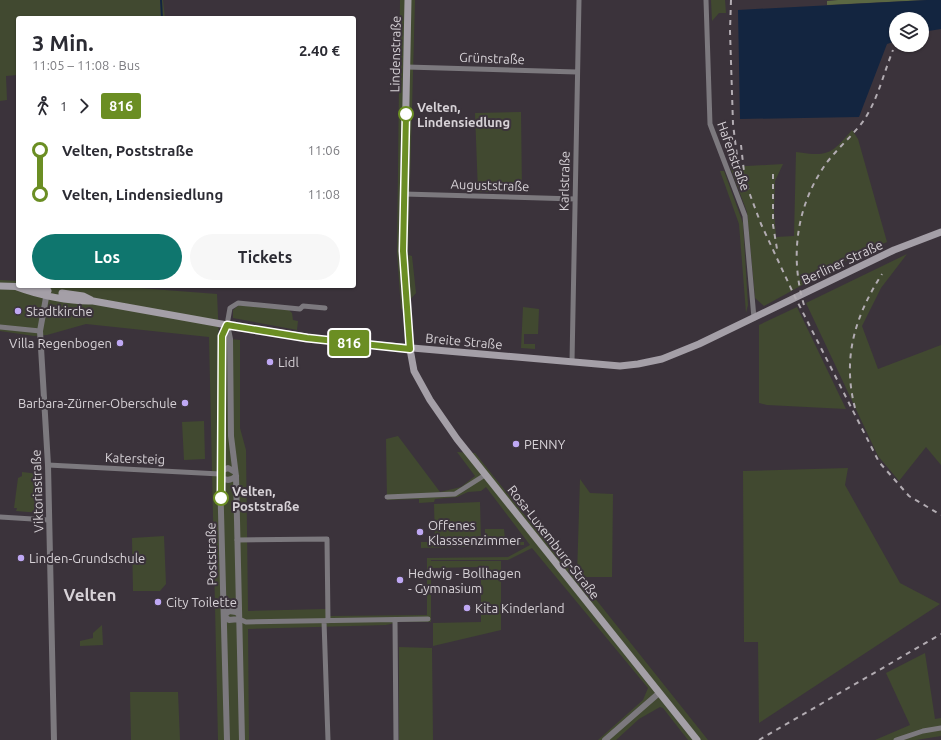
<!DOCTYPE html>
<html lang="de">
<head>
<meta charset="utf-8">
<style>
	:root { --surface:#fff; --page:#f7f7f7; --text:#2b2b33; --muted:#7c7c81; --accent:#0f766e }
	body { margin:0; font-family:Ubuntu,sans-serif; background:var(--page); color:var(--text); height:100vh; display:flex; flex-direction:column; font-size:15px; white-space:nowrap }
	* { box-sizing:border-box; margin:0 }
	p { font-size:13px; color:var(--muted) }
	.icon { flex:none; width:22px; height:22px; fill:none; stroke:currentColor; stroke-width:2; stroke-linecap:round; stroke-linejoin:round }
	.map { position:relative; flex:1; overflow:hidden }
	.sheet { position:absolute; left:16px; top:16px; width:340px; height:272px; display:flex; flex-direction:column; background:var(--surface); border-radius:4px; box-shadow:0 1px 3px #0004 }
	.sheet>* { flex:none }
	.badge { padding:0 8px; border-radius:3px; font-size:14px; line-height:26px }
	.fabs { position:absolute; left:889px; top:12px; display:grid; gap:8px }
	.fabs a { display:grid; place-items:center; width:40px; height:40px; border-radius:50%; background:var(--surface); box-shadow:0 1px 3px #0004; font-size:20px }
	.map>.badge { position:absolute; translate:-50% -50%; box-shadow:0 0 0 2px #fff }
	.legs { display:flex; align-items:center; gap:6px; height:44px; padding:0 16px; font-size:13px }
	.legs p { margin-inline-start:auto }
	.headline { display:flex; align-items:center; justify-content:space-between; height:68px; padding:0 16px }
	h1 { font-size:22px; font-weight:600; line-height:30px }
	.button { display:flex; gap:8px; margin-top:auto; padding:8px 16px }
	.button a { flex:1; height:46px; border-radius:24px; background:var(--accent); color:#fff; font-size:16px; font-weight:600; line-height:46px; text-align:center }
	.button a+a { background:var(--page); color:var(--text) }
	ul { padding:0 16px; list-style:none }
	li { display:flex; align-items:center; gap:14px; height:44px; font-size:15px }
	li i { display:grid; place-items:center; width:6px; height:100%; margin:0 5px; background:currentColor }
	li i::after { content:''; width:10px; height:10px; margin:-5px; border:3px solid; border-radius:50%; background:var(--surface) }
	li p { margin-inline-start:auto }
	li:first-child i { background:linear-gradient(#0000 50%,currentColor 0) }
	li:last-child i { background:linear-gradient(currentColor 50%,#0000 0) }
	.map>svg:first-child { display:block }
</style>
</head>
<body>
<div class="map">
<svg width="941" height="740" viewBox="0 0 941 740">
	<rect width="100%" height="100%" fill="#3b333b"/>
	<path fill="#414930" d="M0,0H163L165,18H18V75L6,76L7,100L0,101Z
		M400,0H415L408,255L412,256L416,293L401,310L397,252Z
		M711,0H725L726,13H719L712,21Z
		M521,112L522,192H478L475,113Z
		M852,130L858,139L887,242L848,260L764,306L755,298L747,212L730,167L783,164L775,181L774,211L776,237L794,236L796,152C829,157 831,154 852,130Z
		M720,171H724L743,223L748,305L746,313L739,224Z
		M907,254L881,288L862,326L878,369L941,345V465L926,447L899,481L878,456L806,303Z
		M0,280L18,281V286H113L217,294L219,338L240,340V428L246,450L248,611L326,609L327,616L427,615V558L508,557L530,545L486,487L481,491L468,492L457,497L435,499L434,502L419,503V499L387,500L386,439L398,436L440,492L461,487L475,476L457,452L475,453L563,563L577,576L580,479L590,493L613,494L612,577H578L708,740H688L663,708L660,707L639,719L616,740H598L643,700L648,688L532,548L508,560H431V622H399L386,625L248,629L249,740H218L209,337L86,324L47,335L34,336L0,331Z
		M239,305L289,310L292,313L293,320L298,321L297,330L233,318V310Z
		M523,307L539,309L538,334H524V344H535V349L521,348Z
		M797,307L846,409L767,405L759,403V325Z
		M204,421L205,459L184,460L182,422Z
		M848,468L845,485L900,583L940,604L759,723L758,642H744L743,471Z
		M22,472L39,474L40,513L16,511L17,508H14L18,478L22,476Z
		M480,502L481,540L435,542L434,504Z
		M485,529H504L505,540L485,541Z
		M164,536L166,584L160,591H133L132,538Z
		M421,542H433V544L524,542V545L421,548Z
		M431,561H501V630L433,646V623L481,622V567L431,568Z
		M102,625L103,645L80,646V641L93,638V633Z
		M399,647L432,648L433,740H399Z
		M925,653L935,719L941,718V736L916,740H875L910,725L886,673Z
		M130,692H178L180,740H131Z"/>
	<path fill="#5b6843" d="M838,0H927L827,5V1Z"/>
	<path fill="#132540" d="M927,0H941V29L922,32V19H896V41L887,44L859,117L740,119L738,10Z"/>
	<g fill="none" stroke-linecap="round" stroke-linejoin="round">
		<path stroke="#132540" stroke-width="2" d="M161,0L162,18"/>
		<path stroke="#7c797e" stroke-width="5" d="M706,0L710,124L745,216L754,318
			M407,67L577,72
			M404,194L575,199
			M227,325L230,308L238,303L300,309L303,306L325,308
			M0,327L40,331
			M572,362L579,0
			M48,465L220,474
			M387,497L455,494L485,475
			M0,517L49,520
			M237,540L327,539L328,621
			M239,619L246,622L428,619
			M395,620L396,740
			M324,621L328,740
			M896,740L923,731L941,728"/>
		<path stroke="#7c797e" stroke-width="6" d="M47,292L40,331L48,465L54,740
			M227,325L230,339L231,436L236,476L242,740
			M235,472L228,468L223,470L220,474L222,478C227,481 232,480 236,476
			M239,614L236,612L229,611L224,616L229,620L239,619
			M227,740L220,474L223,437L222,336L227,325
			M605,740L659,693"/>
		<path stroke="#a49fa7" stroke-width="7" d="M408,0L403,251L410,349L414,371L430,400L457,439L697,740
			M0,286L33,287L48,291
			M17,287C38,295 71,302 93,301L227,325L332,341L620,366L638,364L662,359L699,344L894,250L941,232
			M62,293L83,296L91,300"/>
		<path stroke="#b2acb2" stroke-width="2" stroke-dasharray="5 5" stroke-linecap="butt" d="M731,0L730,31L733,124L737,156
			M741,145L744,172L749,192L761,224L795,297L879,462L909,496L941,515
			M773,174V225L777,249
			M804,305C790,258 796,209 823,168C834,151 852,137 864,120C878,99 884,72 893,50
			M855,408C842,358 855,316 882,274
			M759,740L941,634"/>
	</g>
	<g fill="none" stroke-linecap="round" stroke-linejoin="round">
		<defs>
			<path id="line-1" d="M221,498L222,336L227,325L307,338L410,349L403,251L406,114"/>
		</defs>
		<use href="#line-1" stroke="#fff" stroke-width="9"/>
		<use href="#line-1" stroke="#6b8e23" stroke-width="6"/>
	</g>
	<g fill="#fff" stroke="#6b8e23" stroke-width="2">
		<circle cx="406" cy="114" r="7"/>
		<circle cx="221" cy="498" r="7"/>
	</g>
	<g fill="#bfa8f4" stroke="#3b333b" stroke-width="1.5">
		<circle cx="18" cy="311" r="4"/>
		<circle cx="120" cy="343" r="4"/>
		<circle cx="270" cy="362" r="4"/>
		<circle cx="185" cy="403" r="4"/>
		<circle cx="516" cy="444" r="4"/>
		<circle cx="420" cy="532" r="4"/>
		<circle cx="21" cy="558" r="4"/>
		<circle cx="400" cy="580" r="4"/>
		<circle cx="158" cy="602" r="4"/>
		<circle cx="467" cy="608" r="4"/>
	</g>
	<g text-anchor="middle" stroke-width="4" stroke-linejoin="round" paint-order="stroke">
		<g font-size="13" fill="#d7d2d7" stroke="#3b333b">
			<text transform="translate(395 54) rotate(-89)" y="5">Lindenstraße</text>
			<text transform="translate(492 58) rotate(2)" y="5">Grünstraße</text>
			<text transform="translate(734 156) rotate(70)" y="5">Hafenstraße</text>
			<text transform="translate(564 181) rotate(-89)" y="5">Karlstraße</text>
			<text transform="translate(490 185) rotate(2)" y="5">Auguststraße</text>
			<text transform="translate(842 262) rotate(-25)" y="5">Berliner Straße</text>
			<text transform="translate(464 341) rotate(5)" y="5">Breite Straße</text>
			<text transform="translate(135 458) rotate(2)" y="5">Katersteig</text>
			<text transform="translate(37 491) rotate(-92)" y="5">Viktoriastraße</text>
			<text transform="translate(554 542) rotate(52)" y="5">Rosa-Luxemburg-Straße</text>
			<text transform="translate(211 554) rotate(-91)" y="5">Poststraße</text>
		</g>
		<g font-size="13" font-weight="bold" fill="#d7d2d7" stroke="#3b333b" text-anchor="start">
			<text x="417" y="112">Velten,<tspan x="417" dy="15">Lindensiedlung</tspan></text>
			<text x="232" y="496">Velten,<tspan x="232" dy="15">Poststraße</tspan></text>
		</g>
		<g font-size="13" fill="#d7d2d7" stroke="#3b333b" text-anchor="start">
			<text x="26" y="316">Stadtkirche</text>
			<text x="112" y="348" text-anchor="end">Villa Regenbogen</text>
			<text x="278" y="367">Lidl</text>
			<text x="177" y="408" text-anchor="end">Barbara-Zürner-Oberschule</text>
			<text x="524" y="449">PENNY</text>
			<text x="428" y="530">Offenes<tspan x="428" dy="15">Klasssenzimmer</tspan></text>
			<text x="29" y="563">Linden-Grundschule</text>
			<text x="408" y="578">Hedwig - Bollhagen<tspan x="408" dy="15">- Gymnasium</tspan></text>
			<text x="166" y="607">City Toilette</text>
			<text x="475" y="613">Kita Kinderland</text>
		</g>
		<g font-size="17" font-weight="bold" fill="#d7d2d7" stroke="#3b333b">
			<text x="90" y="601">Velten</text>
		</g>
	</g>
</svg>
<div class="fabs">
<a><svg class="icon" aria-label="layers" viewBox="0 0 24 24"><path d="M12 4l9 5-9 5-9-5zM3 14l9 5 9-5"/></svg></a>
</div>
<b class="badge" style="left:349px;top:343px;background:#6b8e23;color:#fff">816</b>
<section class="sheet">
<div class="headline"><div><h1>3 Min.</h1><p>11:05 – 11:08 · Bus</p></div><b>2.40 €</b></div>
<div class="legs"><svg class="icon" aria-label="walk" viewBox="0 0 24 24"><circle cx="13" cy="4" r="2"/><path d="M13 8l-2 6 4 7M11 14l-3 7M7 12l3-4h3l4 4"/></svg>1<svg class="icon" aria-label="forward" viewBox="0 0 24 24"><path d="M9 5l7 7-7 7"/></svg><b class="badge" style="background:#6b8e23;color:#fff">816</b></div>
<ul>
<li><i style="color:#6b8e23"></i><b>Velten, Poststraße</b><p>11:06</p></li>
<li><i style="color:#6b8e23"></i><b>Velten, Lindensiedlung</b><p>11:08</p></li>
</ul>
<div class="button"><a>Los</a><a>Tickets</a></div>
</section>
</div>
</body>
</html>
